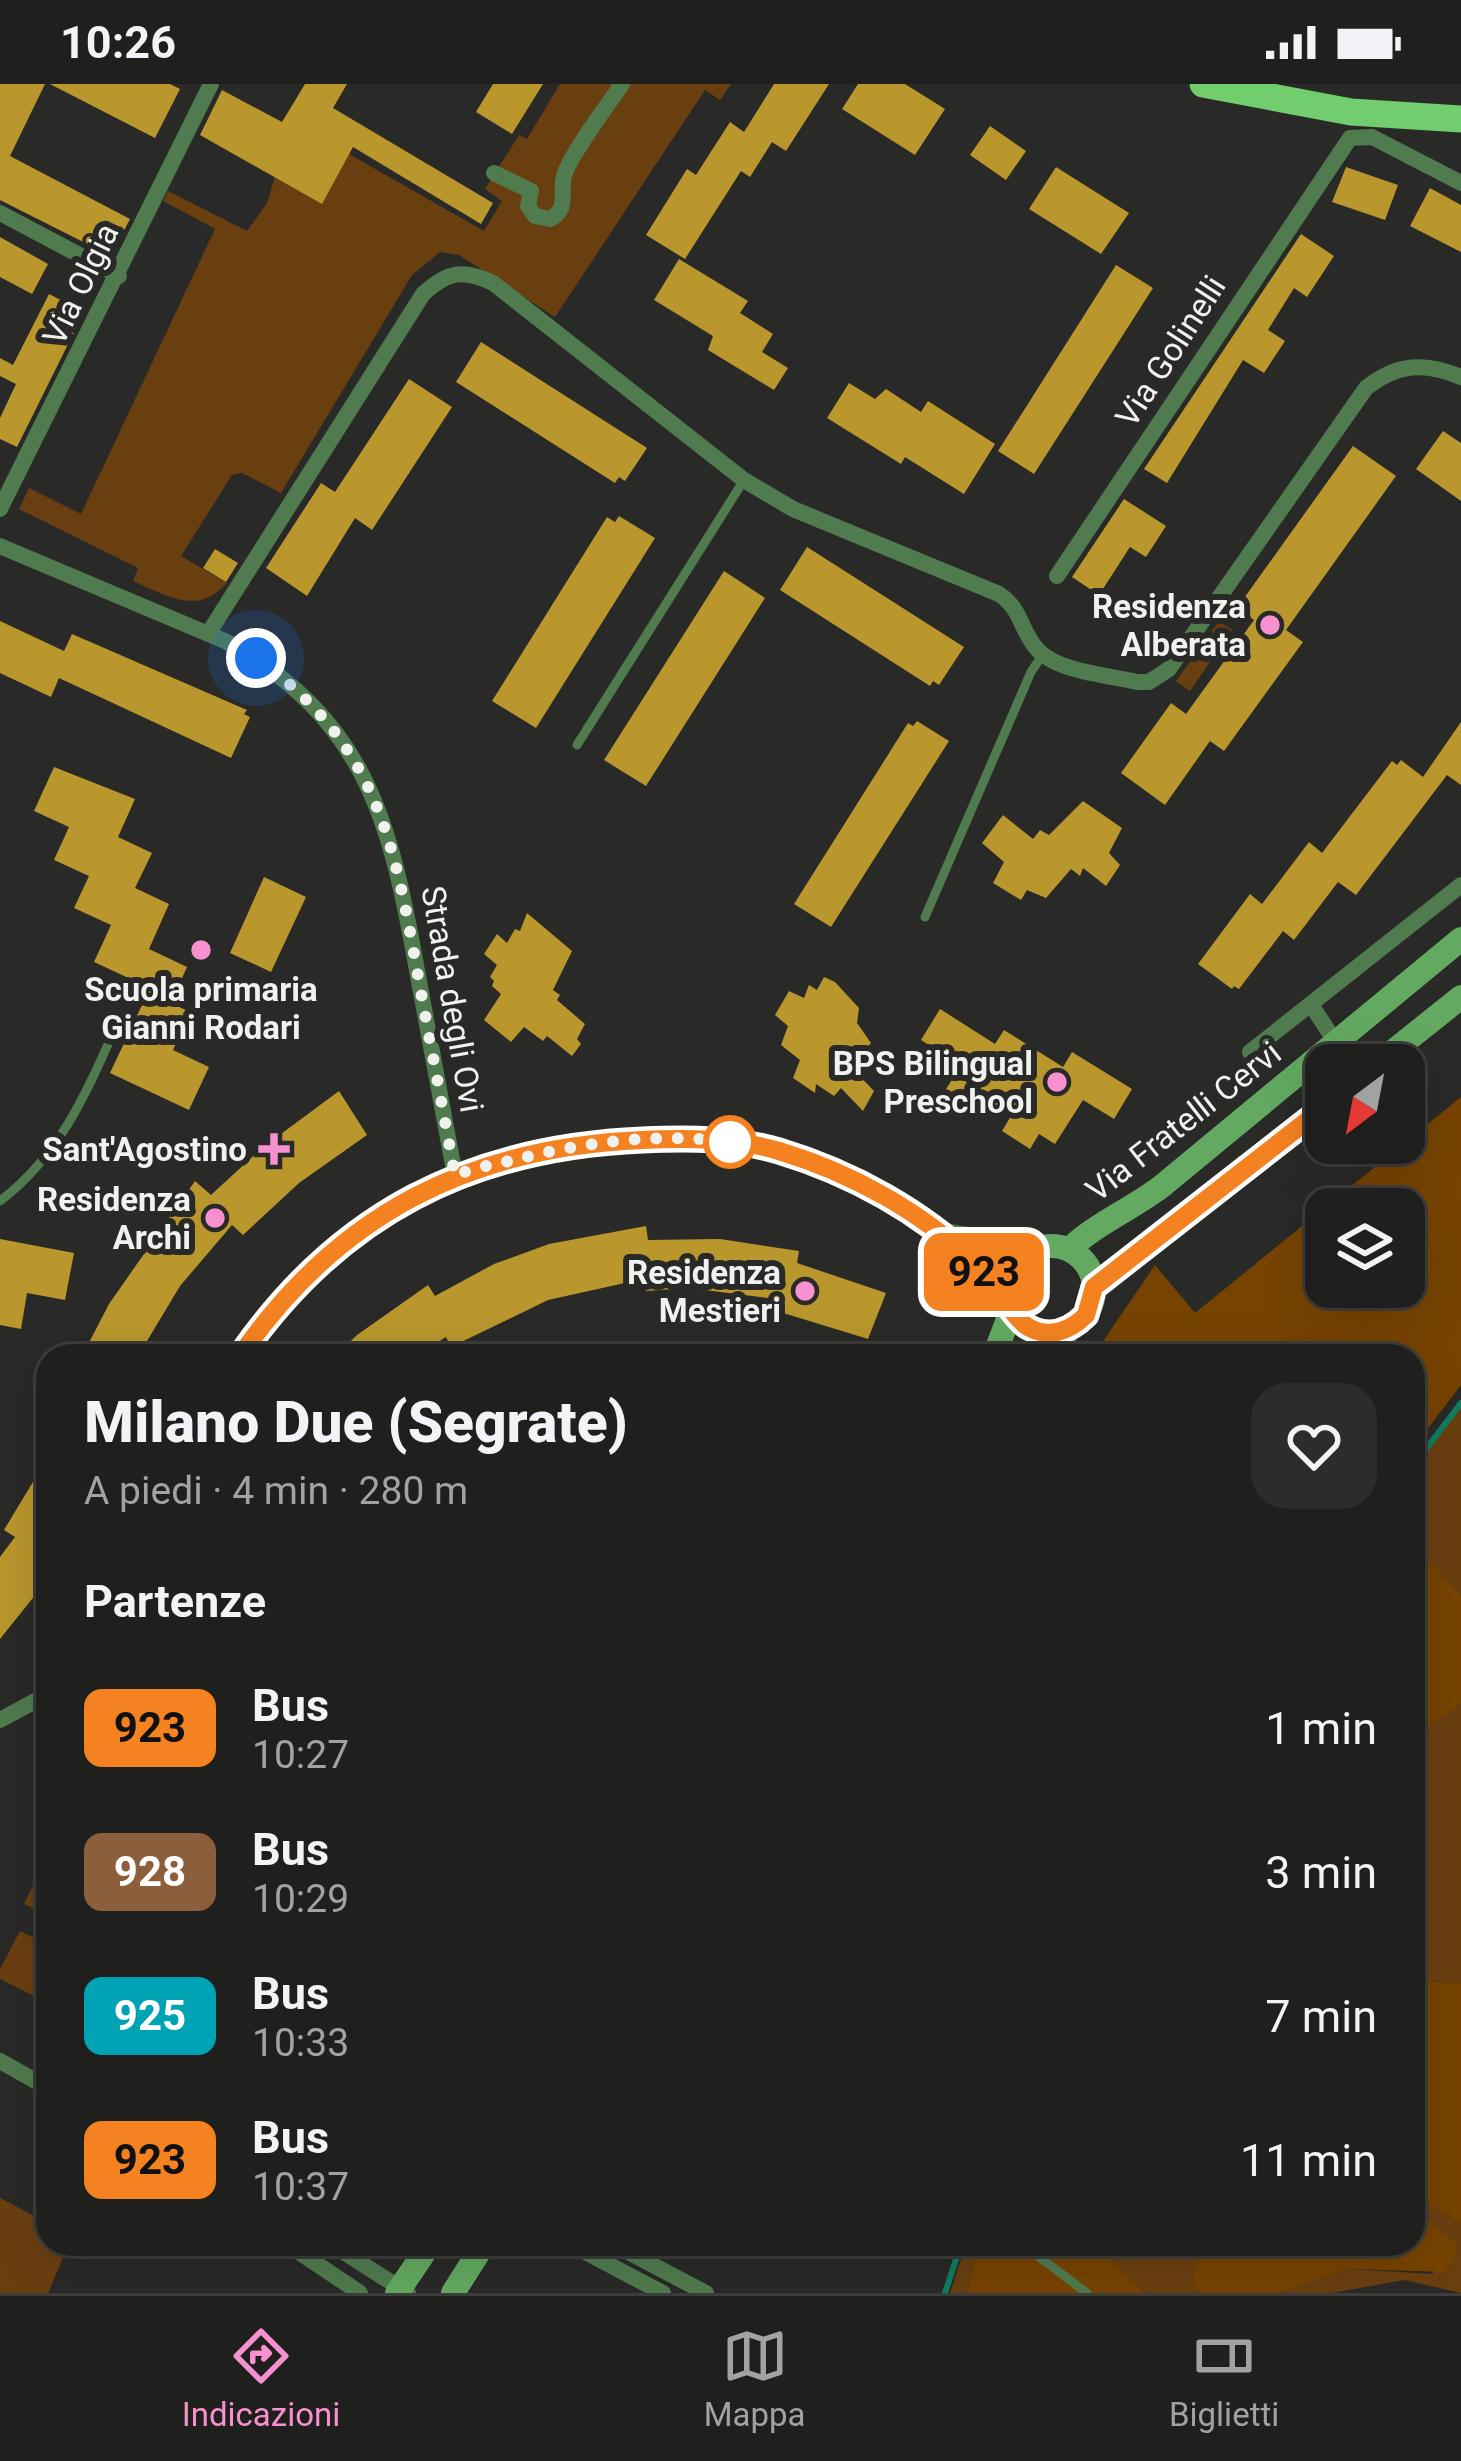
<!DOCTYPE html>
<html lang="it">
<head>
<meta charset="utf-8">
<style>
	:root { --surface:#1f1f1d; --page:#2c2c2a; --text:#f1f3f6; --muted:#a1a2a4; --line:#3c3d3b; --accent:#f790ce }
	body { margin:0; font-family:Roboto,sans-serif; background:var(--page); color:var(--text); height:100vh; display:flex; flex-direction:column; font-size:45px; white-space:nowrap }
	* { box-sizing:border-box; margin:0 }
	p { font-size:39px; color:var(--muted) }
	.icon { flex:none; width:66px; height:66px; fill:none; stroke:currentColor; stroke-width:2; stroke-linecap:round; stroke-linejoin:round }
	.map { position:relative; flex:1; overflow:hidden }
	.drawer { position:absolute; left:36px; top:1260px; width:1389px; height:912px; display:flex; flex-direction:column; background:var(--surface); border-radius:36px; box-shadow:0 12px 48px #0002,0 0 0 3px var(--line) }
	.drawer>* { flex:none }
	.badge { padding:0 24px; border-radius:18px; font-size:42px; line-height:78px }
	.needle { width:78px; rotate:212deg }
	.controls { position:absolute; left:1305px; top:960px; display:grid; gap:24px }
	.controls a { display:grid; place-items:center; width:120px; height:120px; border-radius:24px; background:var(--surface); box-shadow:0 12px 48px #0002,0 0 0 3px var(--line); font-size:60px }
	.you { position:absolute; width:60px; height:60px; margin:-30px; border:9px solid #fff; border-radius:50%; background:#1a73e8; box-shadow:0 0 0 18px #1a73e833 }
	.map>.badge { position:absolute; translate:-50% -50%; box-shadow:0 0 0 6px #fff }
	h2 { padding:0 48px; font-size:45px; line-height:108px }
	.round { display:grid; place-items:center; flex:none; width:126px; height:126px; border-radius:36px; background:var(--page) }
	.headline { display:flex; align-items:center; justify-content:space-between; height:204px; padding:0 48px }
	h1 { font-size:57px; font-weight:800; line-height:90px }
	ul { padding:0; list-style:none }
	li { display:flex; align-items:center; gap:36px; height:144px; padding:0 48px }
	li div { flex:1 }
	li b { display:block; font-size:45px }
	li em { font-style:normal }
	li .badge { min-width:132px; font-weight:700; text-align:center }
	.status { display:flex; justify-content:space-between; align-items:center; height:84px; padding:0 60px; background:var(--surface); direction:ltr }
	.status svg { height:33px; fill:currentColor }
	.dock { display:flex; justify-content:space-around; align-items:center; height:168px; border-top:3px solid var(--line); background:var(--surface); font-size:33px; color:var(--muted) }
	.dock a { display:grid; justify-items:center; gap:6px }
	.dock .active { color:var(--accent) }
	.map>svg:first-child { display:block }
</style>
</head>
<body>
<div class="status"><b>10:26</b><svg viewBox="0 0 49 12"><path d="M0 12V9h3v3zM5 12V6h3v6zM10 12V3h3v9zM15 12V0h3v12zM26 1h20v11H26zM47 4h2v5h-2z"/></svg></div>
<div class="map">
<svg width="1461" height="2209" viewBox="0 0 1461 2209">
	<rect width="100%" height="100%" fill="#292927"/>
	<path fill="#6a3f10" d="M560,0H731L720,16L705,6L555,233L459,171L440,168L412,191L281,409L242,389L232,391L181,472L227,499C197,532 168,512 133,497L138,484L19,425L29,404L81,430L215,145L163,117L168,107L247,147L267,119L275,93L322,119L349,70L484,147L502,117L485,105L519,51L527,55Z
		M1219,537L1232,546L1190,607L1176,597Z
		M1461,1322V1511L1432,1479L1413,1470V1384Z
		M1461,1620V1899L1413,1896V1662L1431,1642Z
		M48,1771V1831L24,1820Z
		M20,1847L48,1861V1919L0,1895V1885Z
		M1413,2111L1461,2140V2209L1404,2196L1332,2209H1278L1350,2185L1433,2190L1421,2127L1413,2123Z
		M0,2114L48,2139V2160H69L48,2209H0Z
		M966,2160H985L975,2175L967,2209H950Z
		M1088,2160H1200L1192,2195L1201,2209H1145L1109,2172Z"/>
	<path fill="#774300" fill-rule="evenodd" d="M1461,1013V1301L1413,1364V1272H1093L1155,1181L1195,1229ZM1404,1125V1203H1326V1125Z
		M1413,1470L1432,1479L1461,1511V1620L1431,1642L1413,1662Z
		M1413,1896L1461,1899V2140L1413,2111Z
		M1413,2123L1456,2160V2172L1444,2188L1350,2185L1278,2209H1201L1192,2195L1200,2160H1413Z
		M985,2160H1088L1109,2172L1145,2209H967L975,2175Z"/>
	<g fill="none" stroke-linecap="round" stroke-linejoin="round">
		<path stroke="#107d61" stroke-width="6" d="M1413,1382L1461,1319
			M945,2209L961,2160"/>
	</g>
	<path fill="#b9972d" d="M0,0H45L10,72L130,135L111,172L0,116Z
		M50,0H170L180,5L155,54Z
		M305,0H347L333,24L493,119L481,140L353,63L322,120L200,51L222,6L282,38Z
		M493,0H543L512,50L476,28Z
		M774,0H829L786,67L772,58L750,93L741,87L685,175L646,151L687,85L696,91L730,38L744,48Z
		M858,0H905L945,25L915,71L842,25Z
		M990,42L1026,67L1006,96L970,71Z
		M1056,83L1129,129L1101,170L1029,125Z
		M1346,83L1398,101L1385,136L1332,118Z
		M1430,104L1461,121V168L1410,142Z
		M1301,150L1334,172L1307,213L1294,204L1268,246L1285,257L1264,289L1243,276L1167,399L1144,385Z
		M0,153L48,180L32,210L0,193Z
		M679,175L748,217L740,229L773,250L762,268L788,284L774,306L708,266L713,252L654,216Z
		M1116,181L1153,204L1034,390L998,367Z
		M49,210L84,228L17,363L0,355V334L16,300L0,292V274L13,281Z
		M481,258L647,364L625,397L619,393L615,399L456,298Z
		M409,295L452,323L372,446L355,434L307,512L266,484L321,399L335,408Z
		M849,299L875,315L886,305L921,328L928,317L995,360L964,410L905,373L901,380L827,334Z
		M1443,347L1461,359V417L1416,385Z
		M1353,362L1396,392L1286,546L1303,558L1224,667L1210,657L1165,721L1121,689L1171,619L1186,630L1254,536L1237,524Z
		M1124,415L1166,442L1146,473L1130,463L1099,511L1072,493Z
		M619,432L655,454L536,644L492,617L607,433L615,438Z
		M807,463L964,563L939,601L933,597L930,602L780,506Z
		M215,465L238,479L226,498L203,484Z
		M724,487L765,514L646,702L604,676Z
		M0,537L64,567L72,550L247,626L244,630L250,633L231,674L59,594L51,613L0,589Z
		M917,637L949,657L831,843L794,820L908,639L913,642Z
		M1461,638V701L1447,691L1356,811L1338,798L1294,856L1283,847L1239,905L1234,902L1232,905L1198,880L1250,810L1262,820L1309,758L1322,769L1392,677L1397,681L1401,676L1423,693Z
		M54,683L135,715L118,753L152,769L135,804L169,820L149,865L187,883L171,919L190,928L173,966L209,983L189,1026L110,989L150,904L94,878L111,841L74,824L89,792L54,776L69,743L34,727Z
		M1083,717L1122,744L1109,769L1120,781L1106,802L1083,784L1080,792L1071,785L1046,814L1027,806L1021,816L993,799L1004,778L982,759L1003,731L1033,755L1040,746L1049,751Z
		M264,793L306,813L271,888L230,869Z
		M527,829L572,867L553,906L560,911L557,916L585,940L577,955L581,960L572,972L547,952L543,957L524,943L511,958L484,936L501,910L492,902L494,897L490,893L497,881L484,870L497,850L507,859L515,845L520,847Z
		M824,893L835,898L859,924L857,939L871,959L852,984L874,1007L863,1027L841,1004L834,1012L816,1000L815,1009L793,994L800,976L781,961L788,942L775,931L789,907L804,914L809,901L817,906Z
		M940,925L995,960L1004,946L1063,983L1072,968L1132,1005L1114,1035L1083,1016L1055,1060L1039,1050L1030,1065L1002,1047L1011,1032L984,1015L975,1029L943,1010L961,981L921,956Z
		M339,1007L367,1051L299,1099L243,1151L232,1141L180,1202L138,1272H82L109,1220L195,1097L211,1111L262,1064Z
		M646,1142L648,1156L720,1155L799,1167L797,1179L886,1209L868,1255L780,1228L783,1216L689,1204L646,1207L643,1195L548,1216L451,1263L446,1253L416,1272H335L357,1251L428,1201L435,1212L494,1180L549,1160Z
		M0,1155L74,1169L65,1216L27,1209L21,1245L0,1241Z
		M48,1373V1495L0,1555V1473L15,1453L4,1446Z"/>
	<g fill="none" stroke-linecap="round" stroke-linejoin="round">
		<path stroke="#507b4e" stroke-width="9" d="M577,661L744,396
			M925,833L1031,588L1043,570
			M0,1117C61,1071 88,1005 118,938
			M1022,2160L1087,2209"/>
		<path stroke="#507b4e" stroke-width="16" d="M494,89L531,107
			M531,107L528,122L535,132L550,135C570,124 559,111 564,92C569,72 608,21 622,0
			M0,129L119,192
			M0,425L211,0
			M0,462L225,557C369,636 391,741 418,892C430,959 443,1025 455,1092
			M1057,492L1350,54L1372,53L1461,99
			M208,550L423,210C448,187 463,185 493,199L744,396L793,425L999,510C1022,525 1020,546 1037,565C1057,588 1108,591 1137,598H1149L1169,585L1366,304C1397,279 1425,278 1461,293
			M1312,922L1336,959
			M1250,968L1461,801
			M943,1147L1043,1163
			M240,1272C293,1195 372,1121 461,1088C481,1081 503,1078 523,1073C704,1029 889,1066 1009,1218
			M0,1636L48,1610
			M0,1977L48,2004
			M287,2160L360,2209
			M331,2160L408,2209
			M570,2160L663,2209
			M613,2160L706,2209"/>
		<path stroke="#63a961" stroke-width="24" d="M1376,981L1461,913
			M1008 1205a43 43 0 1 1 86 0a43 43 0 1 1-86 0Z
			M1069,1166C1087,1145 1137,1122 1162,1102L1461,855
			M1094,1203L1326,1022
			M994,1272L1012,1225
			M1048,1272L1071,1243
			M397,2209L430,2160
			M453,2209L484,2160"/>
		<path stroke="#71cd6e" stroke-width="27" d="M1203,0L1351,28L1461,35"/>
	</g>
	<g fill="none" stroke-linecap="round" stroke-linejoin="round">
		<defs>
			<path id="line" d="M240,1272C339,1129 471,1063 643,1056C689,1054 735,1054 779,1067C852,1089 922,1128 976,1180C993,1196 1013,1234 1028,1243C1049,1255 1070,1247 1086,1231L1094,1203L1326,1022"/>
		</defs>
		<use href="#line" stroke="#fff" stroke-width="27"/>
		<use href="#line" stroke="#f58220" stroke-width="18"/>
		<path stroke="#f1f1ef" stroke-width="12" stroke-dasharray="0 21.6" d="M256,574C376,659 394,756 418,892C430,958 443,1025 455,1092C472,1084 491,1081 509,1077C580,1059 656,1048 730,1058"/>
	</g>
	<g fill="#f790ce" stroke="#292927" stroke-width="4.5">
		<circle cx="1270" cy="541" r="12"/>
		<circle cx="201" cy="866" r="12"/>
		<circle cx="1057" cy="998" r="12"/>
		<path d="M268 1047h12v12h12v12h-12v12h-12v-12h-12v-12h12z"/>
		<circle cx="215" cy="1134" r="12"/>
		<circle cx="805" cy="1207" r="12"/>
	</g>
	<circle fill="#fff" stroke="#f58220" stroke-width="6" cx="730" cy="1058" r="24"/>
	<g text-anchor="middle" stroke-width="12" stroke-linejoin="round" paint-order="stroke">
		<g font-size="33" fill="#f1f1ef" stroke="#292927">
			<text transform="translate(80 200) rotate(-64)" y="12">Via Olgia</text>
			<text transform="translate(1170 267) rotate(-57)" y="12">Via Golinelli</text>
			<text transform="translate(453 915) rotate(80)" y="12">Strada degli Ovi</text>
			<text transform="translate(1183 1037) rotate(-38)" y="12">Via Fratelli Cervi</text>
		</g>
		<g font-size="33" font-weight="bold" fill="#f1f1ef" stroke="#292927" text-anchor="end">
			<text x="1246" y="534">Residenza<tspan x="1246" dy="38">Alberata</tspan></text>
			<text x="201" y="917" text-anchor="middle">Scuola primaria<tspan x="201" dy="38">Gianni Rodari</tspan></text>
			<text x="1033" y="991">BPS Bilingual<tspan x="1033" dy="38">Preschool</tspan></text>
			<text x="247" y="1077">Sant'Agostino</text>
			<text x="191" y="1127">Residenza<tspan x="191" dy="38">Archi</tspan></text>
			<text x="781" y="1200">Residenza<tspan x="781" dy="38">Mestieri</tspan></text>
		</g>
	</g>
</svg>
<div class="controls">
<a><svg class="needle" viewBox="-14 -14 28 28"><path d="M0-13l5 13h-10z" fill="#e53935"/><path d="M0 13l5-13h-10z" fill="#a1a2a4"/></svg></a>
<a><svg class="icon" aria-label="layers" viewBox="0 0 24 24"><path d="M12 4l9 5-9 5-9-5zM3 14l9 5 9-5"/></svg></a>
</div>
<div class="you" style="left:256px;top:574px"></div>
<b class="badge" style="left:984px;top:1188px;background:#f58220;color:#111">923</b>
<section class="drawer">
<div class="headline"><div><h1>Milano Due (Segrate)</h1><p>A piedi · 4 min · 280 m</p></div><a class="round"><svg class="icon" aria-label="heart" viewBox="0 0 24 24"><path d="M12 20l-8-8c-3-5 5-10 8-4 3-6 11-1 8 4z"/></svg></a></div>
<h2>Partenze</h2>
<ul>
<li><span class="badge" style="background:#f58220;color:#111">923</span><div><b>Bus</b><p>10:27</p></div><em>1 min</em></li>
<li><span class="badge" style="background:#8b5e3c;color:#fff">928</span><div><b>Bus</b><p>10:29</p></div><em>3 min</em></li>
<li><span class="badge" style="background:#00a3b4;color:#fff">925</span><div><b>Bus</b><p>10:33</p></div><em>7 min</em></li>
<li><span class="badge" style="background:#f58220;color:#111">923</span><div><b>Bus</b><p>10:37</p></div><em>11 min</em></li>
</ul>
</section>
</div>
<nav class="dock">
<a class="active"><svg class="icon" aria-label="directions" viewBox="0 0 24 24"><path d="M12 3l9 9-9 9-9-9zM9 14v-3h6M13 9l2 2-2 2"/></svg>Indicazioni</a>
<a><svg class="icon" aria-label="map" viewBox="0 0 24 24"><path d="M3 6l6-2 6 2 6-2v14l-6 2-6-2-6 2zM9 4v14M15 6v14"/></svg>Mappa</a>
<a><svg class="icon" aria-label="tickets" viewBox="0 0 24 24"><path d="M3 7h18v10H3zM15 7v10"/></svg>Biglietti</a>
</nav>
</body>
</html>
